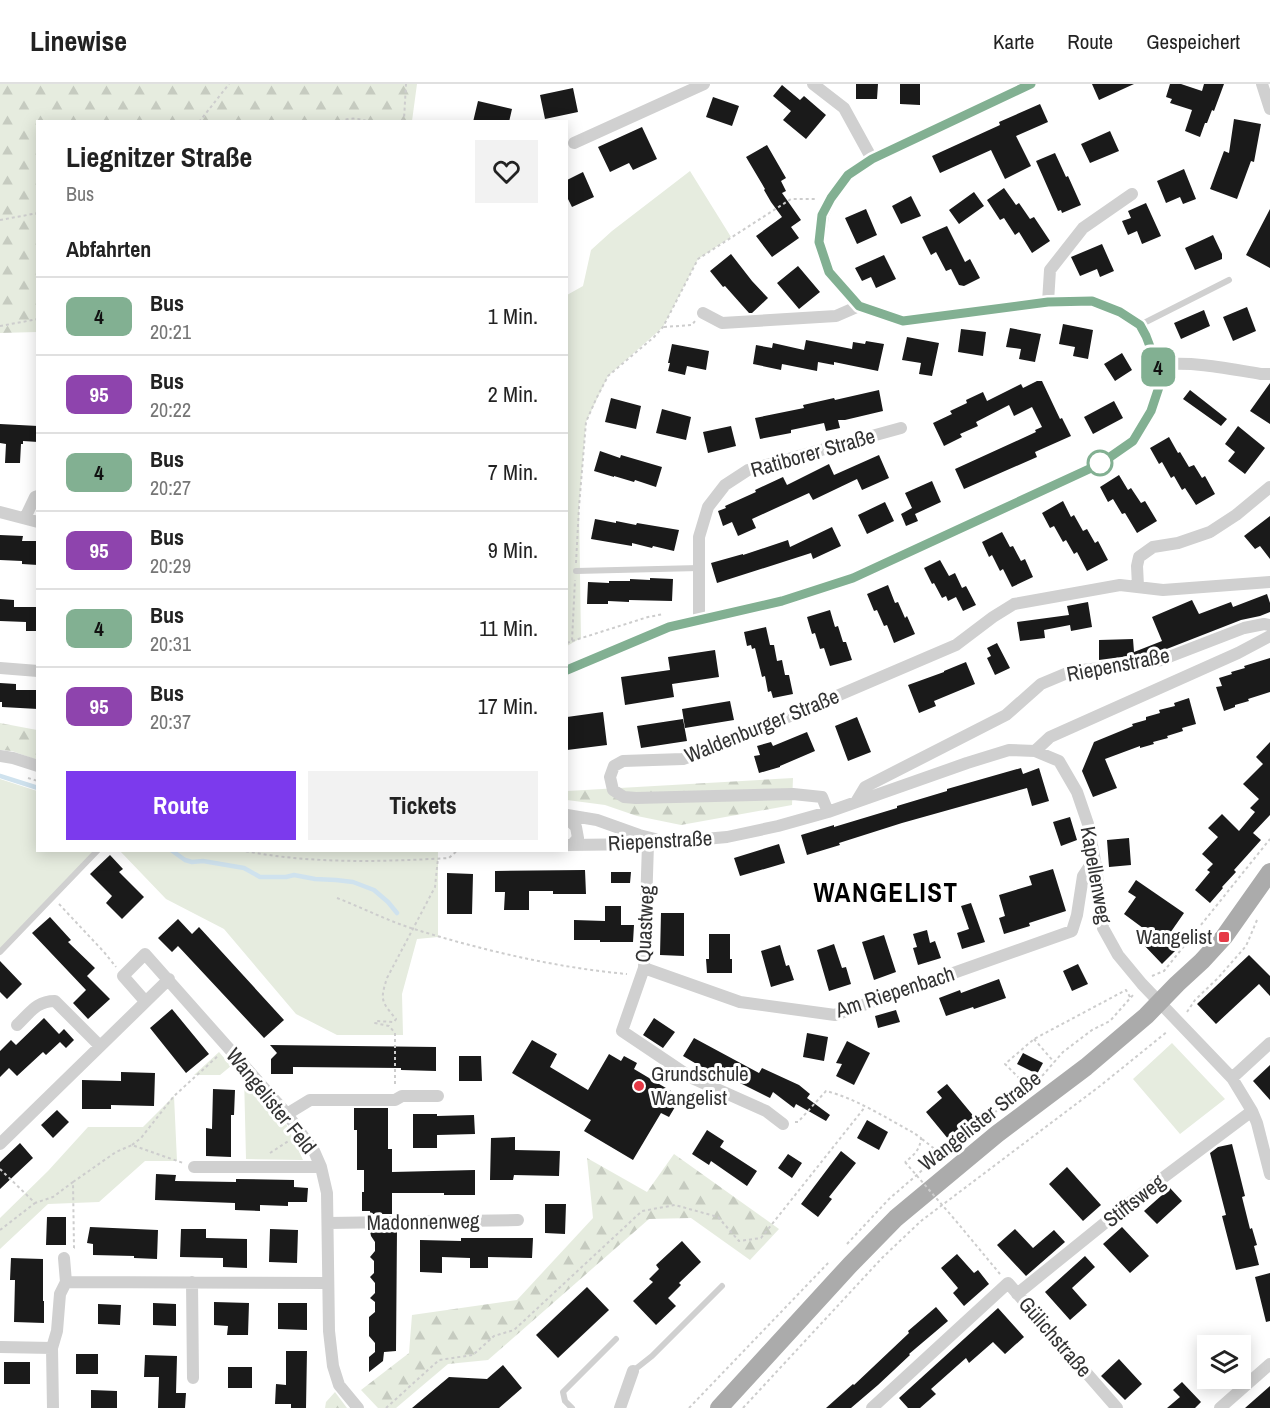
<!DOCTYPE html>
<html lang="de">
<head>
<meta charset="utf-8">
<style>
	:root { --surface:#fff; --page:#f2f2f2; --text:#222; --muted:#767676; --line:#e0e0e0; --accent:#7c3aed }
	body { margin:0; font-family:"Archivo Narrow",sans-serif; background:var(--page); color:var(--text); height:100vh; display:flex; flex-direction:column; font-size:22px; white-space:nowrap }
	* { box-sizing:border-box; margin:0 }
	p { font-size:20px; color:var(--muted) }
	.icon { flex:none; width:33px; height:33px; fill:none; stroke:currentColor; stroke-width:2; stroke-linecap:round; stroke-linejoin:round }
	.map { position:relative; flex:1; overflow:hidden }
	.sheet { position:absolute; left:36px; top:36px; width:532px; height:732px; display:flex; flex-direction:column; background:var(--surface); border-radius:0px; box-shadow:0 3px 15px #0003 }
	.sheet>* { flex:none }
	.badge { padding:0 12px; border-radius:9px; font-size:21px; line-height:39px }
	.fabs { position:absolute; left:1197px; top:1251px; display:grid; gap:12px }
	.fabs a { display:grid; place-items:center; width:54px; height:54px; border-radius:0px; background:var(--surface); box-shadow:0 3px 15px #0003; font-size:30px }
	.map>.badge { position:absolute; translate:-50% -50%; box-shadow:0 0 0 3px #fff }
	h2 { padding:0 30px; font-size:22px; line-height:54px }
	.round { display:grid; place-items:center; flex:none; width:63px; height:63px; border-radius:0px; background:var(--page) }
	.headline { display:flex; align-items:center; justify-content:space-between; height:102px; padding:0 30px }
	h1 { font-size:28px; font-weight:700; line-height:45px }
	.button { display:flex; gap:12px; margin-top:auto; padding:12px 30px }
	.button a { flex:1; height:69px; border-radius:0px; background:var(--accent); color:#fff; font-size:24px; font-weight:700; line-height:69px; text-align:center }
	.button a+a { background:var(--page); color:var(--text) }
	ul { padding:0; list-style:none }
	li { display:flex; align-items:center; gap:18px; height:78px; padding:0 30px; border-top:2px solid var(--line) }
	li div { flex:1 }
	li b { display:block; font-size:22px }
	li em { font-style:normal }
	li .badge { min-width:66px; font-weight:700; text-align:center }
	header { display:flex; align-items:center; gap:36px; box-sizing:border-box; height:84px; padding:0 30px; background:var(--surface); border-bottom:2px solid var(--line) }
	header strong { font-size:28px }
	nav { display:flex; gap:33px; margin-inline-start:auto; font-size:21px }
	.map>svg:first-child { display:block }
</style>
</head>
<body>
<header>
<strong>Linewise</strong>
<nav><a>Karte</a><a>Route</a><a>Gespeichert</a></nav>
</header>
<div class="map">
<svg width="1270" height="1324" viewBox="0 0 1270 1324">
	<defs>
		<pattern id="forest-firs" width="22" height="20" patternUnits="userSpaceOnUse" patternTransform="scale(1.5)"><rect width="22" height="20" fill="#e6ecdf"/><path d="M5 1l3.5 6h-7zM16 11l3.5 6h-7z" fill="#c6cbc0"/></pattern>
	</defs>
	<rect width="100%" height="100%" fill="#fff"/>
	<path fill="url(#forest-firs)" d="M0,0H417L412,37L38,38L37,248L0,249Z
		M0,639L37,646V676L12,667L0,666Z
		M793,694L792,721L681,741L637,732L605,721L567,716V707Z
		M674,1070L779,1145L750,1176L691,1134L649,1135L488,1276L448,1280L396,1324H378L361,1306L409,1269L412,1231L517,1216L593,1134L587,1074L647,1108Z
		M335,1308L347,1324H325L326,1318Z"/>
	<path fill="#e6ecdf" d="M690,87L731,153L698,175L663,243L608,292L586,338L579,423L581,554L567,562V211L583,202L591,166L612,147Z
		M0,695L37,707L38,766L98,767L0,868Z
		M120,767H438V853L417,855L402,910L403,951H337L296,930L224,845L166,815Z
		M1172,959L1225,1015L1180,1050L1133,995Z
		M219,968L231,982L220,991H194Z
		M244,991L283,1033L303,1076L246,1075Z
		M174,1012L177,1077H145L99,1118L48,1120L0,1165V1134L48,1087L88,1043H143Z"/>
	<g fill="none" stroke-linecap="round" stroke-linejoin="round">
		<path stroke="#cfe2ee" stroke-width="4.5" d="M0,692L38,704
			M171,766L185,776L192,778L203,777L244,784L260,793H286L294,791L315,795L336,796L353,798L374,806L388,818L397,829"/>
	</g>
	<path fill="#1a1a1a" d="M856,0H878L877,15H856Z
		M900,0H920V21L900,20Z
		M1092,0H1134L1099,16Z
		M1170,0H1181L1202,7L1204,0H1224L1214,27L1212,26L1207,39H1205L1200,53L1185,47L1192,26L1170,19L1172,15L1166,13Z
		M782,1L800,16L804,12L826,31L806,55L783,36L791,27L773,12Z
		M573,4L578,28L545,35L540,11Z
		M713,13L739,22L732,42L706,33Z
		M478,17L512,25L509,38H473Z
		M1040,20L1048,38L1016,52L1031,82L1005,95L991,66L940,89L932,72L1000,41L999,38Z
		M1234,35L1261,40L1254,78L1251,77L1237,115L1210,105L1224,67L1229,69Z
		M642,43L657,75L633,86L629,79L610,88L598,63Z
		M1110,47L1119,67L1090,79L1081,60Z
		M767,61L786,94L781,97L786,107L782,109L801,136L791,143L799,154L772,173L756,152L782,133L771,118L764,106L765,105L746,73Z
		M1055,69L1066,93L1068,92L1081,121L1062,129L1061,126L1058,127L1036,77Z
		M1184,85L1196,115L1183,120L1180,113L1166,119L1157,97Z
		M583,88L594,113L572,123L567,113V96Z
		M1004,104L1016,121L1019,119L1030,135L1034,133L1050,157L1032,169L1019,148L1015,151L1004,134L1000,136L987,116Z
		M974,108L984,122L959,140L949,126Z
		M911,112L921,132L901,140L892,122Z
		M1146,119L1161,152L1142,160L1137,147L1128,151L1122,137L1131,134L1128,127Z
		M866,125L877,151L857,160L845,134Z
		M1270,125V184L1246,171Z
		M947,142L965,178L970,175L980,194L964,202L959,201L951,185L946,187L936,168L931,171L922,153Z
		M1213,151L1222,170V175L1195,186L1185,164Z
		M1102,160L1114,187L1100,193L1097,185L1080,192L1071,173Z
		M731,170L752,197L768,214L752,229H749L725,202L723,203L710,187Z
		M884,171L896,195L876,204L871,193L862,197L855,184Z
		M798,182L820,208L799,225L777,199Z
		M1247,223L1256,247L1233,257L1223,233Z
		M1204,226L1210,242L1181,255L1174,239Z
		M1063,240L1093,246L1088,275L1073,272L1075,263L1059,260Z
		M1010,244L1041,250L1035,278L1019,275L1021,265L1006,263Z
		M961,245L986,248L983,272L958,268Z
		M907,253L939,259L932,292L919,290L921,279L902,276Z
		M806,256L852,265L853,258L865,260L866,257L884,260L878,287L834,278V281L818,278L817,287L782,280L781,286L753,280L756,261L772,264L773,259L804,266Z
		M672,260L709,267L706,286L687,282L685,291L668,287L670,279H668Z
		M1122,269L1132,286L1115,297L1104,280Z
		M1037,297H1042L1060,335L1062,334L1071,352L1035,368L1037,373L964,405L955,385L1036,348L1035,346L1042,343L1032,323L1014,332L1009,321L976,338L978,342L960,350L962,353L944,362L933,339L952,330L950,327L967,319L966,316L983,308L987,317L1021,300L1023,304Z
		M1270,299V340L1250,327Z
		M879,306L883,327L845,336H838L840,344L826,347L824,339L791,346V349L760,355L755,334L804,324L803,321L834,314L835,316Z
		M1190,306L1227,335L1221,342L1183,315Z
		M611,314L641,322L636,345L605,338Z
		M1114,317L1123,334L1093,350L1084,333Z
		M662,325L691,333L686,356L656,349Z
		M0,340L38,342V358L23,357V360H21L20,379H5L6,360L0,359Z
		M731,342L736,362L708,369L703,348Z
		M1238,342L1265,364L1245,390L1228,377L1235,368L1225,360Z
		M1169,353L1178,369L1180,368L1189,383L1194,381L1202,394L1205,392L1215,410L1196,421L1185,404L1182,406L1174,392L1171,394L1162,378L1159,380L1150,364Z
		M600,367L620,374L621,371L662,383L656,403L635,396L634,398L614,392V393L594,387Z
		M879,371L889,394L862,406L857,395L813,416L809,409L752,435L756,444L738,452L732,438L723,442L718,427L726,424L725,422L756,408L755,406L783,393L787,401L829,380L834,391Z
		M1119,391L1128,406L1131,404L1141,419L1145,417L1157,437L1137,449L1125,429L1122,430L1113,415L1108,418L1100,403Z
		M932,397L941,418L915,430L918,437L906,442L901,430L912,424L905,409Z
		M1063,417L1071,433L1074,431L1083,447L1087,445L1095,459L1098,457L1108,476L1087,487L1077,468L1074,470L1066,456L1063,458L1054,442L1050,444L1042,429Z
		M885,418L894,437L867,450L858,431Z
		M1270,432V475L1260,462L1255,465L1244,452Z
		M595,435L616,439V437L636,441L637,439L679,446L674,467L653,462L652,464L632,459V462L591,455Z
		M832,443L841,462L813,475L811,469L717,499L711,479L743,470V471L788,456L790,463Z
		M1002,448L1010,463L1013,462L1021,477L1025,475L1033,493L1012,503L1003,485L1000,487L992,471L989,473L982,458Z
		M0,451L23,452L22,457H38V481L22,480V477L0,476Z
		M940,476L949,492L955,489L962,504L966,502L976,521L963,527L956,513L948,517L946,512L942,514L934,499L932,500L924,484Z
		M650,494L673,495L672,517L629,516V518L608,517V520H587L588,498L609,499V497H630V495L650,496Z
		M888,501L895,519L898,518L905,534L907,532L915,550L894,559L887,541L884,542L877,526L874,527L867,510Z
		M1267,510L1270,519V528L1260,532L1241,536L1159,568L1099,576V556L1133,555L1134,568L1162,557L1152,533L1192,516L1199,530L1231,518L1233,523Z
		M0,515L14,516V523H38V547H26V538L0,537Z
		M1088,518L1092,543L1071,547L1070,541L1044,546L1045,554L1020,557L1017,538L1069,531L1067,522Z
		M830,526L835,543L838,542L843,558H846L852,576L830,582L824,564L820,565L815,549L812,550L807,533Z
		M766,543L770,561H774L777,577L782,576L785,591H789L793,610L773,614L771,607L768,608L765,592L762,593L755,564L752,565L751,561L747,562L744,548Z
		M997,559L1010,584L995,591L987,574L991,572L987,564Z
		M715,566L719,593L672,600L674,613L625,621L621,593L670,586L668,573Z
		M1270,574V608L1248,615L1249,617L1235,621V623L1224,627L1216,603L1222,602L1219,594L1232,590L1231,588L1245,584L1244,582Z
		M966,578L975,600L934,617L936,622L919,629L908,601L944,588V587Z
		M0,599L16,600V606H38V625L2,623V618H0Z
		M1189,614L1196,640L1182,644L1183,647L1167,652L1168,654L1153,658L1154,660L1140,664V662L1105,675L1117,704L1093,713L1082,687L1094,658L1133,642L1132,640L1146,636V633L1160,629L1159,626L1175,622L1174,619Z
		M730,617L734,636L685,644L682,625Z
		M603,628L607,661L567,666V633Z
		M857,633L871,668L848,677L835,642Z
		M683,635L687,657L641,664L637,642Z
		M807,648L815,667L780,682V683L759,689L754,672L760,671L757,662L771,658L773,662Z
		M1270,658V731L1253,749L1261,756L1234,786L1236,788L1222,803L1223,804L1210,819L1195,806L1210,788L1207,786L1213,780L1202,770L1218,753L1208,744L1222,730L1239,747L1255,728L1250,724L1259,715L1243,700L1263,680L1256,673Z
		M1021,684L1023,690L1039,684L1049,717L1032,722L1027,704L902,739L839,759L840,761L807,771L801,751L834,741V743L897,724V722L947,707V705Z
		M1070,733L1077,756L1061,762L1053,738Z
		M1129,754L1131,781L1109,783L1107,756Z
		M779,760L785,779L740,792L734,774Z
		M110,771L123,785L119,788L144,813L122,835L106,819L112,812L90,790Z
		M1053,785L1066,827L1029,839L1030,842L1004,850L999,834L1005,832L999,811L1032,801L1029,792Z
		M585,786L586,810H553V807H529V826H504L505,808H495V787Z
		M611,788H631L630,799H611Z
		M447,789L473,790L472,830H447Z
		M1136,796L1184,829L1168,852L1179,863L1162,880L1142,859L1151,850L1124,830L1136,813L1128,808Z
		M971,819L985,858L962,865L957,849L969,845L961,822Z
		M605,822H621V841H634L633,858H600V856H574V836L605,837Z
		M661,829H684V872L660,871Z
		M50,833L71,856L68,858L95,884L87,892L110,915L88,935L73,919L86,906L32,849Z
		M178,835L192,850L199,843L284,936L264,954L178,862L172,868L158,854Z
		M927,846L930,859L935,857L941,874L918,881L913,864L917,863L913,850Z
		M709,850H730V875H732V889H707L706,875H709Z
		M884,851L896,888L874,896L862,858Z
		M834,860L842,884L846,883L851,900L829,907L817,866Z
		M780,861L786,882L789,881L794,896L771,903L761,867Z
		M1249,871L1270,892V912L1259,900L1216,940L1197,920Z
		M0,877L22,900L7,915L0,908Z
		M1078,880L1088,900L1072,907L1063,887Z
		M999,895L1006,914L974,925L973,923L946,932L939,914L960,906L961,909Z
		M172,925L209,970L186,989L150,944Z
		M896,926L900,938L878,944L875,932Z
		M44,934L59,950L64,945L74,956L66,964L60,958L46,971L43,968L17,992L9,984L0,993V967L11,956L16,961Z
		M654,934L675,948L663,964L643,951Z
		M807,949L828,953L824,977L803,973Z
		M694,954L759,989L762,984L799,1001L810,1010L807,1014L830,1031L826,1037L796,1020L794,1024L773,1008L770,1014L736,997L735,999L700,982L683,972Z
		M532,956L557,970L550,983L588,1006L609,970L621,977L624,972L637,979L634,985L681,1013L669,1033L661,1029L633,1076L584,1047L591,1036L512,989Z
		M847,957L870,969L854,1001L836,992L842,980L836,979Z
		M270,961L436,963V987L401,986V984L293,983V990H271V975L277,969Z
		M1023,969L1043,979L1037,990L1017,980Z
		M459,972H481L482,997H459Z
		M1270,981V1016L1253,997Z
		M121,988L155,989L154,1022L111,1021V1025H82V996L121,997Z
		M947,1000L976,1035L949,1056L926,1028L942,1014L937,1008Z
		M213,1005L235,1006L234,1031H231V1073L206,1072V1044L212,1045Z
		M354,1024H388V1065H392V1088L475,1086V1111H444V1109H392V1130H370V1127H362V1108H364V1086H357V1046H354Z
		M57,1026L69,1038L53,1054L41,1041Z
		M413,1030H437V1032L474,1031L475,1050L437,1051V1064H413Z
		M867,1036L888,1048L879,1066L857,1054Z
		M707,1046L724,1057L720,1063L757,1087L747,1102L711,1077L709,1081L692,1070Z
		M515,1053V1066L560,1067L559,1092L514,1091L513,1096H490L491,1054Z
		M20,1059L33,1074L0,1105V1078Z
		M1232,1060L1245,1112L1242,1113L1250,1145L1252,1144L1257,1161L1254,1162L1259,1181L1236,1186L1222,1132L1226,1131L1210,1069L1218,1063Z
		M841,1067L856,1079L829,1113L832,1115L818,1133L801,1120Z
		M788,1070L802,1079L792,1094L778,1084Z
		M1067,1083L1101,1121L1083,1137L1049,1100Z
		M156,1090L176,1091L175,1097L236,1098V1095L294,1096V1103L308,1104L307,1118H288V1122L260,1121V1127L235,1126V1119L155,1116Z
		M1170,1104L1182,1117L1157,1140L1144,1127Z
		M545,1120H566L565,1150L545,1149Z
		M47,1133H66V1161H46Z
		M90,1143L158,1146L157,1175L134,1174V1172L93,1171V1160L87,1159Z
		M1122,1143L1149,1172L1130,1189L1103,1160Z
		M181,1145H206V1154L247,1155V1184L223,1183V1174L180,1173Z
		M270,1145L298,1146L297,1179L269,1178Z
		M1015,1145L1033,1164L1054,1146L1065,1158L1026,1192L997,1161Z
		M397,1146L396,1267L384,1268L383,1277L369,1288V1273L375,1268V1259L369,1252V1233L375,1228V1218L370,1214L375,1209V1199L370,1193L374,1189V1177L370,1173L375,1167V1158L371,1152L370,1147Z
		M461,1154H533L532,1174L488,1173V1184H470V1174L442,1173V1189L420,1188V1156L461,1157Z
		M682,1157L701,1178L679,1199L681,1201L668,1214L676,1222L656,1241L633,1217L653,1198L649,1195L659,1185L656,1181Z
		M957,1170L974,1189L978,1186L989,1200L964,1222L953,1209L958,1204L941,1184Z
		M1085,1172L1095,1183L1072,1204L1087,1221L1070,1236L1045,1208Z
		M11,1174L43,1175V1217H44V1239L14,1238L15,1196H10Z
		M1270,1189V1237L1266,1238L1255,1193Z
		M587,1203L609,1226L558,1274L536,1251Z
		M214,1218L249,1219L248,1251H227L228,1242L214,1241Z
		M153,1219L176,1220V1242L153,1241Z
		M278,1219H307V1246L278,1245Z
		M98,1220L121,1221L120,1241L98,1240Z
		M936,1223L948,1237L909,1270L910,1271L878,1301L851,1324H826L853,1300L854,1301L909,1249L908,1247Z
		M998,1224L1024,1253L1005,1270L993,1258L969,1279L966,1274L931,1305L936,1310L920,1324H908L899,1314Z
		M286,1267H307L306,1324H291V1320H275L276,1300L286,1301Z
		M76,1270H98V1290H76Z
		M145,1271L177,1272L176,1309H186L185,1324H158L159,1293H144Z
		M1119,1275L1142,1300L1125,1316L1101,1292Z
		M4,1278H30V1300H4Z
		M503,1281L522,1304L499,1324H412L449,1293L487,1295Z
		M228,1283H252V1304H228Z
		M1182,1298L1201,1318L1195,1324H1167L1180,1313L1173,1306Z
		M1270,1302V1324H1245Z
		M91,1306L117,1307V1324H91Z"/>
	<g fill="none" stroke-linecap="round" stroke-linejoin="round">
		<path stroke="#cdcdcd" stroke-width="2" stroke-dasharray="3 3" stroke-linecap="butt" d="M199,38L229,0
			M340,38C349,33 359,34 369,38
			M402,38L404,35L406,0
			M0,136L38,129
			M0,242L38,235
			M664,243L692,241L695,237
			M576,479L579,423L586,338L596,315L608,292L654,253L663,243L698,175L791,115H815
			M572,557L648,533L664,530
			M567,559L572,557L575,496
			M28,694L38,697
			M240,766C308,780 380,778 449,774L458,766
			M337,814C363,824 388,837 414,845C481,866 558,884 627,890
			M59,820L104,868L116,883
			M1152,892L1164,887L1270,755
			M1187,928L1195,916L1218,894L1246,862L1257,836
			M1034,955L1054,978
			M395,1000V949L389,942L375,939L376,937L394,938L396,935C381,917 380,916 387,894L435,803L438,774
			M1028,1003L1005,980L1034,955L1126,906L1130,913
			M795,1038H798L826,1007C855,1014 888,1035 914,1049L921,1054C920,1066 914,1071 905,1078
			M922,1055L941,1070
			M132,1061L141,1054L174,1012L219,971
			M270,1069L290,1056
			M0,1085L35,1119L53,1113L73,1098L74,1164L72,1166
			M73,1098L116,1068L132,1061L183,1079
			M956,1137L1000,1190
			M0,1146L35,1119
			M847,1160L889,1115L941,1070L1043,991L1063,968L1092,946L1110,937L1133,911
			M386,1324L439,1276L473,1271L494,1252L514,1246L642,1127L675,1121L718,1133L739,1157L761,1154L865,1023
			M689,1324L830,1177
			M743,1324L882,1174L921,1137L1100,1002L1168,947"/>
		<path stroke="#d0d0d0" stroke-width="6" d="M1140,241L1229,196
			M576,487L699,484
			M0,868L98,766
			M633,1287L652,1272L722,1202
			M572,1324L565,1317L563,1308L616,1255"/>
		<path stroke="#d0d0d0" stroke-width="12" d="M813,0L844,24L872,75
			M1262,0L1270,25
			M574,59L704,0
			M1048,218L1050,186L1083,144L1132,110
			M703,229L722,239L836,232L859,222
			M1157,281C1193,277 1226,284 1261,290H1270
			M0,428L38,438
			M25,434L35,413L38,412
			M1138,502L1137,482L1139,473L1153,463L1178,459L1210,448L1236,431L1270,403
			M699,535V453L708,423L725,401L748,386L901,344
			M0,584L38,587
			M567,586L669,543L782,517L853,494L1100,380L1133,357L1151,327L1159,303L1157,281L1146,252L1140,241L1120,228L1092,217L1048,218L903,237L859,222L829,188L819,158L823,131L831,114L848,91L872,75L1031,0
			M1035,667L1050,653L1238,569L1270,552
			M0,672L13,674L38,682
			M856,718L865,703L1006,631L1041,600L1072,587L1139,580L1161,576L1244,544L1264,540L1270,541
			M828,728L822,713L793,710L636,714L624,713L613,706L610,693L614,682L623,677L683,675L715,664L956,561L993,533L1014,520L1120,501L1163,506L1270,498
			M567,731L597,736L639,751L655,755
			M567,734L576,743L578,754L572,761
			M648,760L644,884L622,947L692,994L766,1027L783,1040
			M567,761L648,760L727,753L778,742L828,728L967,679L1009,666L1035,667L1059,677L1077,708L1088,740L1096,782L1103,844L1118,871L1142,900L1232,994L1252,1027L1257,1039L1270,1090
			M644,884L740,918L835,931L1072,847L1077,831L1083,792L1089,783L1096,782
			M145,917L123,892L145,870L287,1030L314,1067L321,1083L327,1109L329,1247L333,1282L339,1301L358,1324
			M17,941C30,929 36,917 55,917L100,962
			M1232,994L1270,959
			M287,1030L310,1016H395L402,1012H438
			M0,1060L169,895
			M194,1083H321
			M328,1139L518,1136
			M64,1174L66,1198L328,1199
			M192,1198L193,1294
			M1017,1210L1132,1117L1252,1027
			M0,1263L52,1264
			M53,1324L52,1264L57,1247L60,1210L66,1198
			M620,1324L633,1287
			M872,1324L1008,1199L1117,1324
			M1220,1324L1270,1280"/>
		<path stroke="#ababab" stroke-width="18" d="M719,1324L850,1181L896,1134L997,1050L1086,983L1146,932L1177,900L1202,877L1224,853L1270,788"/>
		<path stroke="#cdcdcd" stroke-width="2" stroke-dasharray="3 3" stroke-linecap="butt" d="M905,1078L956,1137"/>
	</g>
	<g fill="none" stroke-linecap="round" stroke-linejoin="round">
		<defs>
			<path id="line" d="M567,586L669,543L782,517L853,494L1100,380L1133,357L1151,327L1159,303L1157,281L1146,252L1140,241L1120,228L1092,217L1048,218L903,237L859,222L829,188L819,158L822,131L831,114L848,91L872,75L1031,0"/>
		</defs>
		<use href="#line" stroke="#fff" stroke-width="14"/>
		<use href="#line" stroke="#82b092" stroke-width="9"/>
	</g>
	<circle fill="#fff" stroke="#82b092" stroke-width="3" cx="1100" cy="379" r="12"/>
	<g fill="#e63946" stroke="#fff" stroke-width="2">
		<rect x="1218" y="847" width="12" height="12" rx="3"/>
		<circle cx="639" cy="1002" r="6"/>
	</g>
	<g text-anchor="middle" stroke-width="6" stroke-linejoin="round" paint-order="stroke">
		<g font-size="21" fill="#333" stroke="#fff">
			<text transform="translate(813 369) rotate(-16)" y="7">Ratiborer Straße</text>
			<text transform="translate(1118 581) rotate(-11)" y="7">Riepenstraße</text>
			<text transform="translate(762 642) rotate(-22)" y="7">Waldenburger Straße</text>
			<text transform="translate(660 757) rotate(-3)" y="7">Riepenstraße</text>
			<text transform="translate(1096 791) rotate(80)" y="7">Kapellenweg</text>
			<text transform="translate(645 840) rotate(-87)" y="7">Quastweg</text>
			<text transform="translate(895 908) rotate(-18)" y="7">Am Riepenbach</text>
			<text transform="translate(271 1017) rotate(51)" y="7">Wangelister Feld</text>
			<text transform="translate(980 1037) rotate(-38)" y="7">Wangelister Straße</text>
			<text transform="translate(1134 1117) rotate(-38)" y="7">Stiftsweg</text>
			<text transform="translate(423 1138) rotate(-1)" y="7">Madonnenweg</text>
			<text transform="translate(1055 1253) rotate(49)" y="7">Gülichstraße</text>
		</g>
		<g font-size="21" fill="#333" stroke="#fff" text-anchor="end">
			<text x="1212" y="860">Wangelist</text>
			<text x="651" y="997" text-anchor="start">Grundschule<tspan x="651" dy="24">Wangelist</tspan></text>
		</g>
		<g font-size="27" font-weight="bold" letter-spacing="1.5" fill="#000" stroke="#fff">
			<text x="886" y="818">WANGELIST</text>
		</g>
	</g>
</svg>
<div class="fabs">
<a><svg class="icon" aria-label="layers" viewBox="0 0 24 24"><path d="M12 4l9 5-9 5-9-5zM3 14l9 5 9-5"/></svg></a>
</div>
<b class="badge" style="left:1158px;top:283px;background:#82b092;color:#111">4</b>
<section class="sheet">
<div class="headline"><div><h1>Liegnitzer Straße</h1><p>Bus</p></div><a class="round"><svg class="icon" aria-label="heart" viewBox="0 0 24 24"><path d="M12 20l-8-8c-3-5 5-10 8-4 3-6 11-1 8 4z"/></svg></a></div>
<h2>Abfahrten</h2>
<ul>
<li><span class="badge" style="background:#82b092;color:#111">4</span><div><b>Bus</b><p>20:21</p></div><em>1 Min.</em></li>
<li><span class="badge" style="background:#8e44ad;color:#fff">95</span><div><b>Bus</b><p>20:22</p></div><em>2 Min.</em></li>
<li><span class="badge" style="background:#82b092;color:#111">4</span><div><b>Bus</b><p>20:27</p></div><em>7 Min.</em></li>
<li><span class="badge" style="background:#8e44ad;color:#fff">95</span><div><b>Bus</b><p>20:29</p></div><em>9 Min.</em></li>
<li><span class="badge" style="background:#82b092;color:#111">4</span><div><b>Bus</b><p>20:31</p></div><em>11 Min.</em></li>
<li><span class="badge" style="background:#8e44ad;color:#fff">95</span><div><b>Bus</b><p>20:37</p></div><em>17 Min.</em></li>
</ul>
<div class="button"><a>Route</a><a>Tickets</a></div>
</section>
</div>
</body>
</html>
